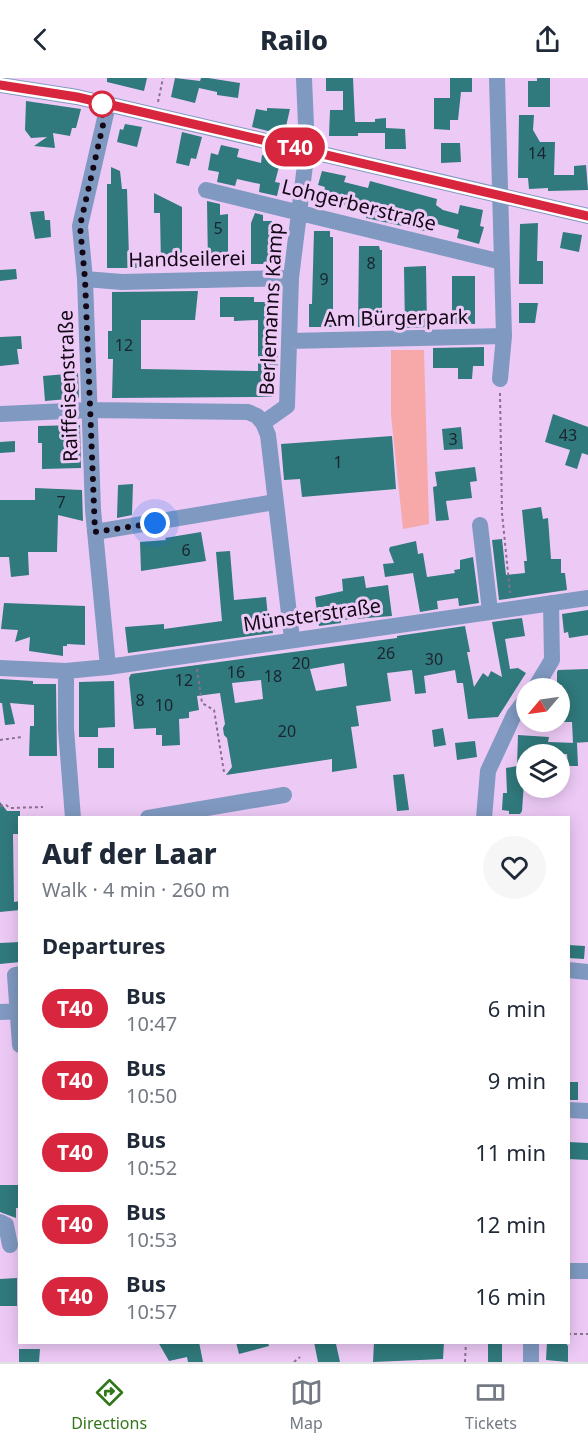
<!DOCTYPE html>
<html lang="en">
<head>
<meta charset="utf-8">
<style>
	:root { --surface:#fff; --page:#f6f6f7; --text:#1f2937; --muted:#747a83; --line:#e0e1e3; --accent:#317719 }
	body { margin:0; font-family:"Noto Sans",sans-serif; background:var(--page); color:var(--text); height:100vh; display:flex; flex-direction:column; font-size:22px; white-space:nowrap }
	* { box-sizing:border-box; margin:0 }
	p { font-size:20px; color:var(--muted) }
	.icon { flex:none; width:33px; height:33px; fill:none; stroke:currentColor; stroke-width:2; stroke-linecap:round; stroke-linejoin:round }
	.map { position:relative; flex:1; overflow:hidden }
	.details { position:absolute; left:18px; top:738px; width:552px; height:528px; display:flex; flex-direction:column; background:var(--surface); border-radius:0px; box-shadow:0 3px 15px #0003 }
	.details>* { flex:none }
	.badge { padding:0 12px; border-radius:20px; font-size:21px; line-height:39px }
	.needle { width:39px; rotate:241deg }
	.buttons { position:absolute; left:516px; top:600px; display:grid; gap:12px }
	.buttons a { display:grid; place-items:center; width:54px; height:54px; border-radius:50%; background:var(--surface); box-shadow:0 3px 15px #0003; font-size:30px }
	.you { position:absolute; width:30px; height:30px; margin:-15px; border:4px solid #fff; border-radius:50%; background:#1a73e8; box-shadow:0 0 0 9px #1a73e833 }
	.map>.badge { position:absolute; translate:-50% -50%; box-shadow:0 0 0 3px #fff }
	h2 { padding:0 24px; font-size:22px; line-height:54px }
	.round { display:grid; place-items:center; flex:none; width:63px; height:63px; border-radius:32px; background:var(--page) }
	.head { display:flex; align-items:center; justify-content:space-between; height:102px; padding:0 24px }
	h1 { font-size:28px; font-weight:800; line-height:45px }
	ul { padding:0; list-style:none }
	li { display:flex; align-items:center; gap:18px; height:72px; padding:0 24px }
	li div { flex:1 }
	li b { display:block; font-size:22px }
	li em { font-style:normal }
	li .badge { min-width:66px; font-weight:700; text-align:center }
	header { display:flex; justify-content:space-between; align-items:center; height:78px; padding:0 24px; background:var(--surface); font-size:27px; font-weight:800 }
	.tab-bar { display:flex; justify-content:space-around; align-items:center; height:84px; border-top:2px solid var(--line); background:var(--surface); font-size:16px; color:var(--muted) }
	.tab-bar a { display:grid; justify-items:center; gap:3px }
	.tab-bar .active { color:var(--accent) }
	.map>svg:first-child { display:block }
</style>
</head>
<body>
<header><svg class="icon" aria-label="back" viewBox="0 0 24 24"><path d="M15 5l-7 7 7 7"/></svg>Railo<svg class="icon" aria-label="share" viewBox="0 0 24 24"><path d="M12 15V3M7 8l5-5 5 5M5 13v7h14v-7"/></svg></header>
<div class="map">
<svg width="588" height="1284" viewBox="0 0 588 1284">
	<rect width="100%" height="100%" fill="#edcaf6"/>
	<path fill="#f7a9a9" d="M391,272H424L429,446L403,451L391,337Z"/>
	<path fill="#30797c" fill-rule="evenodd" d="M107,0H147L144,13L107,4Z
		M175,0L200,3L201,0H208L240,5L238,20L217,17V14L199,10L195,25L171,19Z
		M326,0H353L355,44H375V41L386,40V50L405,51L406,71H385V55H358V58H329L330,32H343V13H326Z
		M450,0H472V14H461L458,42H450V52L434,51V20H450Z
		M537,0H550V29H528V3H537Z
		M26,23L81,31L76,50H72L70,58L53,55L55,70L34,68L47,59L31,60L25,52Z
		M267,30L290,31L284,57L252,49L256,31L267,33Z
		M519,37H534L533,52L540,64H555L554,97H574V88L586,87L588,112L548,113V110L529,111L528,100H518Z
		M125,46L142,49L137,69L117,64L120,51L123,52Z
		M182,54L202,59L196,81L191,80L189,88L176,85Z
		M441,65H460L461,84L441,85Z
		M221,67L239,71L237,79L261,85L262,77L281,81L275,104L280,105L277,118L259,114L260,106L237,101L235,108L217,104L219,94L208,92L211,75L218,77Z
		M111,89L120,93L122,111H127L129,180H147V190H107V106H111Z
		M322,93L346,98L344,104L368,110L370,103L437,121L436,127L443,132L458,136L460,127L483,132L480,148L484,149L479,166L457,160L459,152L437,146L434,155L366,140L367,133L344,127L342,131L321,126L325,109L318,107Z
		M154,115L182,129V186H161L160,135H154Z
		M207,123L220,126V137L228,136V186H208Z
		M44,133L45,142H50L51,159L35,161L30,134Z
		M255,135L263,137V143H272V186H251V145Z
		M538,145L537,183H543V206H519L520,146Z
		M314,153H330V159H333V249H309V226H312Z
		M563,154L582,157L579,174L560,170Z
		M359,168H379L380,172H382V249H358Z
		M426,188L427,249L405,250L404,189Z
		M16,191L17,201L0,203V192Z
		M452,198H475V246H452Z
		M198,213L195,242H141V291L258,293V242L234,243V239H220V219H254V224H277L278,275L277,294H272V319L112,320L113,281H108V253H112V214Z
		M519,225H538L535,245H519Z
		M21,258L22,271H17L19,286L0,288V259Z
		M484,269V288H473L472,301H458V290H433V270Z
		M78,295L79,320L45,323L43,298Z
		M553,336L588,349V377L582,375L577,391L565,387L570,372L545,364Z
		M80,347L81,390L42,391V365H38V348Z
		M461,349L463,371L444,372L442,351Z
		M392,358L396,411L302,419L300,401L284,402L281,366Z
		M15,363V374L0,375V364Z
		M475,389L477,403L470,404L472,420L446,423L449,442L436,443L433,409L437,408L435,394Z
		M133,406L132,437L117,440L118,407Z
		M35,410L82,412L83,443L58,437L57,474H28L29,497L11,499L9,479H0V422H35Z
		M541,429L543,441L548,440L551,481H561V495H565L567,512L499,522L492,462L502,461L506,497L525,495L524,483H527L522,432Z
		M201,454L206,483L141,493L140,464L166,462L165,460Z
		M416,463L418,476L423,475L427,499L455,495L454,492L460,491V482L473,479L479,525L459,528L458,520L437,523L438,531L420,534L413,495L385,499L383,486L394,485L389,472L390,469Z
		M230,473L234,522L266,519L269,549H272L273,555L128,575L125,549L164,546V551L222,543L216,474Z
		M364,498L366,510L388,507L392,538L341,542V545L319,548L315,519L343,513L342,501Z
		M4,525L85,528V567L67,566V568H63V578L29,573L30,559L15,564L18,552L1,551Z
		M588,532V557L569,560L568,554L564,555L562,536Z
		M522,540L525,558L505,561L510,591L518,590L526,595L498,639L468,641L463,605H457L455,592L424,598L426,615L415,616L412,592L387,595L391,623L356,628L359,648L351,649L357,690L332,694V681L226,697L232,689L227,660L224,657L223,650L225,646L220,615L197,618L199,632L189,634V640L179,641L180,667L162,668V657H156V650L134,651L129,600L131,596L397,560V558L465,548L470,574H467L474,609L483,595L488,599L491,593L502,599L492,544ZM344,585L347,608L316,613L310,591ZM261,602L263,621L235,625L232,605Z
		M588,591V664L573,665L572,644H560L562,607H557V594L558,592Z
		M0,601L33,603V606H56L57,678H29L30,648H34V627L10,625L15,646L5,647L2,625H0Z
		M114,603L115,649L98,650V659H79V604Z
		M443,650L446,667L434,669L432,652Z
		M518,657L549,659L548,664L577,665L578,688H568L567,676H526V705H524L522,733L520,736H509V733L502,732L503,715H507L506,690L517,688Z
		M475,663L477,679L457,682L455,665Z
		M98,670H114V690H98Z
		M404,696L409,732L397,733L393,697Z
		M0,724L7,733H20V756H13L14,824L20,823V832L0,834Z
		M20,864V884L0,886V865Z
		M568,867L585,868L584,881L568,880Z
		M568,1004H578V1022H568Z
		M568,1064L588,1065V1082L568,1081Z
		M0,1107H20V1130H16V1140L0,1134Z
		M17,1200V1228H0V1201Z
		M158,1264H199L203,1284H188L187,1279L169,1283Z
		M236,1264H268L269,1268L239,1276Z
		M314,1264L336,1266L340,1284H318Z
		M374,1264H444L443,1281L373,1284Z
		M488,1264H502V1284H488Z
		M547,1264H565L568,1268V1284L546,1282Z
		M19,1271H40L39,1284H19Z"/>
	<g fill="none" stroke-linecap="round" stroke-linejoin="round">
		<path stroke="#89708f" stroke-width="2" stroke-dasharray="3 3" stroke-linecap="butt" d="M158,24L163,0
			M500,315L502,435L510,515
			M197,591L202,625L214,632L224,694
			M0,662L22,659
			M0,728L6,727L10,730L43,729
			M568,1256H588
			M294,1284L300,1279
			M465,1284L466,1264"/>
		<path stroke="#8099c1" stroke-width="16" d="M497,0L504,258L500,301
			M0,7L77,19L588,138
			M206,112L502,184
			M85,201L122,204L291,200
			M289,263L504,258
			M0,336L90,332L248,334L257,338L263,345L268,357L292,561
			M263,345L287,328L291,200L307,71L304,0
			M480,447L490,533
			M95,454L275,424
			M108,589L93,432L85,201L80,148L108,27
			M0,590L66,593L108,589L588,520
			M66,593V651L73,740
			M535,610L552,582L551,525
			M148,740L284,717
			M484,740L488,693L514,637L526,621
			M568,892L588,894
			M20,896L15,897L20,967
			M0,934L20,933
			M568,1032L588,1033
			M0,1144L6,1147L10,1167
			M568,1193H588
			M531,1284V1264"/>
	</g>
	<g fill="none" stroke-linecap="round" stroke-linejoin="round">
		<defs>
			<path id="line" d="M0,7L77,19L588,138"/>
		</defs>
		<use href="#line" stroke="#fff" stroke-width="14"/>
		<use href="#line" stroke="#d7263d" stroke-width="9"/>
		<path stroke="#130716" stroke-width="6" stroke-dasharray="0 10.8" d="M102,26L103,47L80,148L85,201L95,454L155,445"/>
	</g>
	<circle fill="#fff" stroke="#d7263d" stroke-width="3" cx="102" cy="26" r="12"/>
	<g text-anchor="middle" stroke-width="6" stroke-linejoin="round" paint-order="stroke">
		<g font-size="16" fill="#1a2430">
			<text x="537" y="81">14</text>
			<text x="218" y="156">5</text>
			<text x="371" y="191">8</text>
			<text x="324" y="207">9</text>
			<text x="124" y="273">12</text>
			<text x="568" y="363">43</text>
			<text x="453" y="367">3</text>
			<text x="338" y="390">1</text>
			<text x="61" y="430">7</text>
			<text x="186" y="478">6</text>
			<text x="386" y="581">26</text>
			<text x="434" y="587">30</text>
			<text x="301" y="591">20</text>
			<text x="236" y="600">16</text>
			<text x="273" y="604">18</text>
			<text x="184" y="608">12</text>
			<text x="140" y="628">8</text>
			<text x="164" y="633">10</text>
			<text x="287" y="659">20</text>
		</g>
		<g font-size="20" fill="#130716" stroke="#edcaf6">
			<text transform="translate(359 127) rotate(14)" y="7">Lohgerberstraße</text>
			<text transform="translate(187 181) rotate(-1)" y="7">Handseilerei</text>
			<text transform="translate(271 231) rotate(-87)" y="7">Berlemanns Kamp</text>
			<text transform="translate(396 240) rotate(-1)" y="7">Am Bürgerpark</text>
			<text transform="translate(68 308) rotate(-92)" y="7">Raiffeisenstraße</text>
			<text transform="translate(312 537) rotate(-8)" y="7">Münsterstraße</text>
		</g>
	</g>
</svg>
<div class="buttons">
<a><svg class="needle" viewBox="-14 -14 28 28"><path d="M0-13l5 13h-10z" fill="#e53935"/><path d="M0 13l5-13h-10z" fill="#747a83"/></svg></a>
<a><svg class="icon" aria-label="layers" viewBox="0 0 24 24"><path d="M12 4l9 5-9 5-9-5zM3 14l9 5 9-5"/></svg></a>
</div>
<div class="you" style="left:155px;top:445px"></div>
<b class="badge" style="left:295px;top:69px;background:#d7263d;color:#fff">T40</b>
<section class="details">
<div class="head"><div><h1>Auf der Laar</h1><p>Walk · 4 min · 260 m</p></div><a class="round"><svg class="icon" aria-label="heart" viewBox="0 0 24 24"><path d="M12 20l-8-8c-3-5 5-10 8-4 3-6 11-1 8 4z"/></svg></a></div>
<h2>Departures</h2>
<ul>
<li><span class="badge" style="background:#d7263d;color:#fff">T40</span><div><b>Bus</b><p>10:47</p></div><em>6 min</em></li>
<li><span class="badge" style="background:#d7263d;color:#fff">T40</span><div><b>Bus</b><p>10:50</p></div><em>9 min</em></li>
<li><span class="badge" style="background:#d7263d;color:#fff">T40</span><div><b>Bus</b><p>10:52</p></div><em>11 min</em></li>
<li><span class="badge" style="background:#d7263d;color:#fff">T40</span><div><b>Bus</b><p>10:53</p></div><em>12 min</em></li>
<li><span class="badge" style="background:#d7263d;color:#fff">T40</span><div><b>Bus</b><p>10:57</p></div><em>16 min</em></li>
</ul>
</section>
</div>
<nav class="tab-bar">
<a class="active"><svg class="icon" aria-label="directions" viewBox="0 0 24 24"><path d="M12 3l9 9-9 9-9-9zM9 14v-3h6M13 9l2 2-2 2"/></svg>Directions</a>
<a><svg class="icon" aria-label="map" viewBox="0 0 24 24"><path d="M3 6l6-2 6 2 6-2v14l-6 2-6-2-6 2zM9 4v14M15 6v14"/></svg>Map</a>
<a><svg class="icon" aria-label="tickets" viewBox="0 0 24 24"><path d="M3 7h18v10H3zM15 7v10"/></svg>Tickets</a>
</nav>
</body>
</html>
